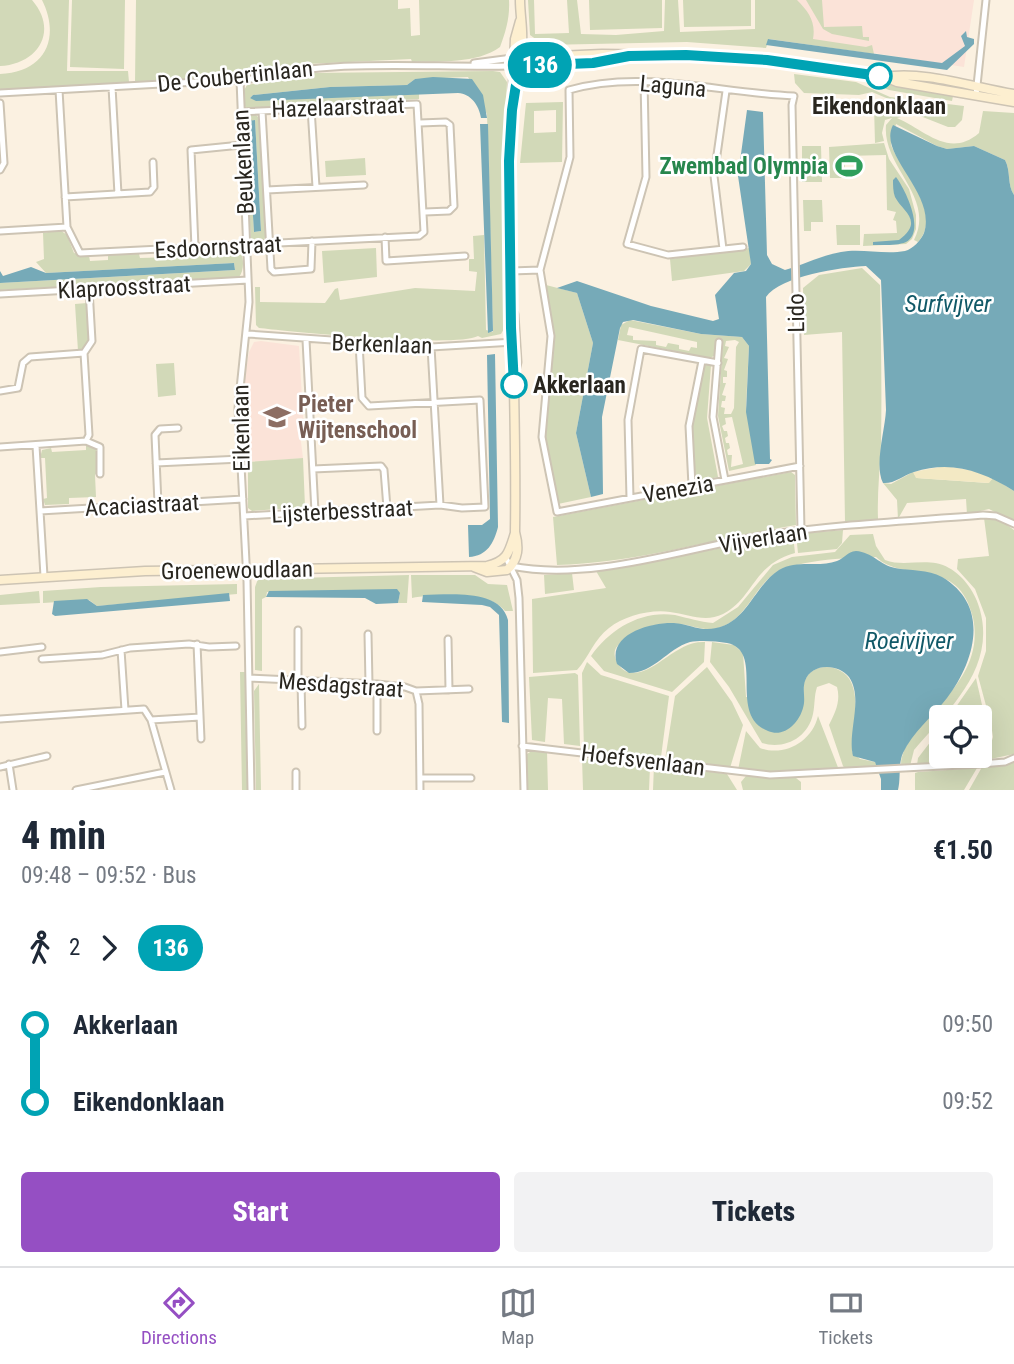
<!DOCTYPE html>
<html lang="en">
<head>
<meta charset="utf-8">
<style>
	:root { --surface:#fff; --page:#f2f2f3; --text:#1f2937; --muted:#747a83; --line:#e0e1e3; --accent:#954fc3 }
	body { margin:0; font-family:"Roboto Condensed",sans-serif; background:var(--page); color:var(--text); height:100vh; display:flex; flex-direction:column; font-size:26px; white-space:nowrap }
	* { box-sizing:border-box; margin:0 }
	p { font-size:23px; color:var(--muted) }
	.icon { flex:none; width:38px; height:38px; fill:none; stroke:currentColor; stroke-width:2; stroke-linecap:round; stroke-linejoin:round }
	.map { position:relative; height:790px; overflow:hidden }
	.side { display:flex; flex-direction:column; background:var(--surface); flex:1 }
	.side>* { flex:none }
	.badge { padding:0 14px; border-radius:23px; font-size:24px; line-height:46px }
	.fabs { position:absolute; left:929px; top:705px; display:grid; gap:14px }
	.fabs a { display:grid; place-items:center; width:63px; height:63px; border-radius:7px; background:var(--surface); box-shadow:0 7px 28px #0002; font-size:35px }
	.map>.badge { position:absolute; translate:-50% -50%; box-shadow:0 0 0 4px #fff }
	.legs { display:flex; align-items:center; gap:10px; height:77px; padding:0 21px; font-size:23px }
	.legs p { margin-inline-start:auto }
	.summary { display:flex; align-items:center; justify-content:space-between; height:119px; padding:0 21px }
	h1 { font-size:38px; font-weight:800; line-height:52px }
	.primary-button { display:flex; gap:14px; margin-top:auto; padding:14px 21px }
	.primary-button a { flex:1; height:80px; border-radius:7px; background:var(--accent); color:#fff; font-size:28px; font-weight:800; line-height:80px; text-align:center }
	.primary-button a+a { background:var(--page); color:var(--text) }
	ul { padding:0 21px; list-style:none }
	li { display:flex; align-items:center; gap:24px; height:77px; font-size:26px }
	li i { display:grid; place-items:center; width:10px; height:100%; margin:0 9px; background:currentColor }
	li i::after { content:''; width:18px; height:18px; margin:-9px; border:5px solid; border-radius:50%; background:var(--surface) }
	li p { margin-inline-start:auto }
	li:first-child i { background:linear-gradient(#0000 50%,currentColor 0) }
	li:last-child i { background:linear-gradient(currentColor 50%,#0000 0) }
	.menu { display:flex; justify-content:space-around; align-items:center; height:98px; border-top:2px solid var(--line); background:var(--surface); font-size:19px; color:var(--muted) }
	.menu a { display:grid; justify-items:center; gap:4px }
	.menu .selected { color:var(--accent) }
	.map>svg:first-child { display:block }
</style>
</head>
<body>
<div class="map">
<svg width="1014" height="790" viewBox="0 0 1014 790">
	<rect width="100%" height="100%" fill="#fbf1e1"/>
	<path fill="#fbe3d8" d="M774,0H974L964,67L771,37Z
		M261,341L299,346L304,433L300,434L303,458L249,462L247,426L250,414H243L242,394L249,352L254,342Z"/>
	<path fill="#d2d9b8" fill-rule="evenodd" d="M0,0H32C59,31 38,64 0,66Z
		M42,0H69L67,71H128L129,82L0,90V74C45,72 61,38 42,0Z
		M72,0H125L124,69L70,67Z
		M136,0H398V9L410,8L411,36L420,35L419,0H509C510,17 506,31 500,47C477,64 439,61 412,62L411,59L307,64L247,76L135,83Z
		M528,0H534L535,34L569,33L567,0H577L581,34L616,35L664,31L665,0H678L680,32L755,29V0H797C809,12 816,22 813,39L866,47L872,45L874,54L769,39L766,48L687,42L544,45L530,35Z
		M589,0H662V28L590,30Z
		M683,0H751V26L684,27Z
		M806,0H822L824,27L862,26L863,37H869V41L832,34L823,29Z
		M493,71L500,72L507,82L503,168L505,327L501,334L482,338L478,336C456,348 295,332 259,328L256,325L255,287H260V302L325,303L335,289L338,288L340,300L415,288L475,291L477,272L469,271V259H474L473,236L484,235L486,330L493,332L487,114L468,77L415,79L407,85L330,87L253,95L250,98L419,94V99L249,109L244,106L243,92L247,85L309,73Z
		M794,74L856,82L890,97L964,106L962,120L955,127H948L905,110L891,100L872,92L859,95L804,93L795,83Z
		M855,77L953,96L952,101L889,90Z
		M563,102L562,162L520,163L526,103ZM556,110V132L534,133V111Z
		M878,104L901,117L897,118C925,130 949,159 979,133L983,111L1014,113V195C1007,185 1011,171 1005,160L974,146L947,149L937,146L896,124L891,145C902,173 944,212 918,242L914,240C936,197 882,167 886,125L892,118L885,120L882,133L884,141L875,143L874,106H869Z
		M255,114L260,119L266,235L264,240H251L243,120L248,115ZM255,120L261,231L254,232L248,121Z
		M884,143L889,159L909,189L916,215V229L912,239L906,244L863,246L864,234L897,233L896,221L893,220L896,212L887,210L886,155L845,156V178H830L829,147Z
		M802,146H821L822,182H802Z
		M365,158L366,175L326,177L325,161Z
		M803,200H822L823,222H811V231H804Z
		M836,225H860V245H837Z
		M60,230L67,235L74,253L89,256L90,261L108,260V255L139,254L140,258L175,257V252L199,250L200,255L224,254L225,249L238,248C244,254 245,270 239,277L0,290V283L235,270L234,263L46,273L36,262L44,259L43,233Z
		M376,248L377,277L324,283L322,251Z
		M750,248L751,264L744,271L672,281L670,259Z
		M862,268L880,285C881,338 882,390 881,443C880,469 877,493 878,519L845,522L842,332L804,335L803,288L819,275Z
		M546,285L577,293L593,343L576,433L591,497L558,504L545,436L554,347Z
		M87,303C88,319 96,344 78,351L75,304Z
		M630,320L701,334L742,337L749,346L746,406L756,465L729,471L718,416L723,340H716L714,356L710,358L618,340L621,325ZM629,327L697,342V348L691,347L689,351L679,349V345L668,343L666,347L656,345V341L633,340V336L627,335ZM735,340L739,342L736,347L734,408L731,414H724L725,408L721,407L722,401H725L726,396L722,395L726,383H723V377H727V371L724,370L728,359L724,358L729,347L725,346L726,341ZM732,417L743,464L731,467L732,455H728L727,450L730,448L729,443H726L725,438L728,436L727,431H724L722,426L726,424L725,418Z
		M174,363L176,395L158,397L156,364Z
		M703,363L711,365L707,418L718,477L695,482L692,426Z
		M96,445L99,470L95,475L96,497L69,498V504L45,505L43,499L47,498L45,458H40L42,450L51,448L52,452L86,450V446Z
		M303,458L305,507L252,511L248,508V462Z
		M791,472L795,475L796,525C716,538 638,563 557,565L553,517Z
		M913,472L917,478L988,483L993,478L1014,491V522L989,509L967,514L966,499L907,503L898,519L897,500L883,483L891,484Z
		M984,518H997L1014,530V754L986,760L993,737L991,724L978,676L986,651V618L975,589L957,569L958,559L989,556Z
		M843,530L842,543L837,549L798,553L796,534Z
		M873,534L876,546L885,560C906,568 928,556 949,568C964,576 976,594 980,610C996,669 948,710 914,750L910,766H901C901,721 988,689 973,618C959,555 904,584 876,557C848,558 789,559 769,578C752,594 744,619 721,627C706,633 694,625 679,624C661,622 639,627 625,639C619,644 613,648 615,657C617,663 622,671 628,672C652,679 675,640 705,642L704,662L672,692L604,671L591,656C610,629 641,610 675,615C688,618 700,622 713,623L738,607L773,565L792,557L835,552L850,535Z
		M793,535L795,553C752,565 754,598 723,614C705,623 688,614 670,612C651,609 624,616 609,628C594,639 589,657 577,670L533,673L532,599L606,588L596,571Z
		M572,573L574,590L545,594L544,575Z
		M409,575L407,603H398L400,593L267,592L266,597L262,599V671L255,670V587L258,579Z
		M411,575H475L488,584L507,585L513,611H505C489,590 434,594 412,598Z
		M237,584V594L97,606L89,600L43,603V591L101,587Z
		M39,591L40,603L0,605V595Z
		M712,642L734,645L743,653L746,697L804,699C804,693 802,684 806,678C816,661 843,665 851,682C860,701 853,731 852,752L860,759L875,762L878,768L846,770L843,766L829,725C835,713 841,701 837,687L829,683L817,687C814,696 815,705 813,714C808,738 784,750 762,743L729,687L710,662Z
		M587,662L601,675L669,696L661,757L657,760L584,751L582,673Z
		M707,667L732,702L743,725L730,768L665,760L675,696Z
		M240,672H247L248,697L245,700L248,790H242Z
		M575,673L578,675L580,746L564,744L562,699L548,698L545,742L532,740L529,677Z
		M976,678C982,707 992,734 979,762L917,765L918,758L941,728L942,756H980V718L949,717Z
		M259,684L261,790H256L254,691Z
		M818,716L839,770L786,773L738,770L746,731L760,748C784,757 812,742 818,716Z
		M535,749L547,751L548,790H527V754Z
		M582,758L646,765L650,767L649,790H583Z
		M1014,761V790H969L982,767Z
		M654,765L727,774L737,790H653Z
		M977,768L964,790H915V773L918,772Z
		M746,776L796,778L801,782V790H743L741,782Z"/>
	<path fill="#f3e9c4" d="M945,466L975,471L993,478L989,483L916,478L913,472Z"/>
	<path fill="#76aab8" d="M966,31L967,37L974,39V44L947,70L766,45L768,39L942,63L965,46L961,36Z
		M433,77L472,79L483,95L487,118H481C479,105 471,94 458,93L256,101L250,98L253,95L330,87L407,85L415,79Z
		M747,110L763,112L767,255L772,264L785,270C803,265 822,255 841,252C861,248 884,255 905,251C913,249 921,240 924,233C937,193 877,155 893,125L937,146L947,149L974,146L1005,160C1011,171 1007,185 1014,195V491C982,471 951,460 914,472C902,476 894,484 883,483C874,465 885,431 886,410L881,280L866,266C842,267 780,276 766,297L770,459L772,460L769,464H755L746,412L749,346L742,337L701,334L633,320L623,322L620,328L602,417L603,494L591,497L576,433L593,343L577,293L557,288L577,281L651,306L713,321L719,319L715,295L734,273L746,271L751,264L738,176Z
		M255,120L261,231L254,232L247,121Z
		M480,124H488L493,331L488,333Z
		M896,177C905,189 926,231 906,242C897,246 882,245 873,245V242L899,240C925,221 902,211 895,197C893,192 893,185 893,180Z
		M234,263L235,270L0,283V271L3,276L31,267L46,273Z
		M495,354L498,527C494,543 487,556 469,557L468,525H482L490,519L487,355Z
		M856,551C872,552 880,565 895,568C910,571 928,569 942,577C991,606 975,661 947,698C933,716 912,733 903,753C898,764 901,778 898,790H881V779L875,762L853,756C847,732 864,699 849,677C838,663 811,663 805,681C802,690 806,699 803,708C799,723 784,738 768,731C727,715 766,651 727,643C716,641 700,640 690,642C667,649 654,673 629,673L617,664C607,634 651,622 674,623C689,624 701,632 716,628C747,622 754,586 779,570C797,559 819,568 837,561C845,558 847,552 856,551Z
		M397,589L400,593L398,603L376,604L365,598L266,597L269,591Z
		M229,593L230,601L55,616L52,614L54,601L87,599L97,606Z
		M423,595C448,595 500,588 508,620L509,723L502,722L499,615L490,607L482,605L422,602Z"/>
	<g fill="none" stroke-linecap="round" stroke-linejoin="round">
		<defs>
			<path id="street" d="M474,63L513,58
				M240,80L249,302L238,408L247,581L251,790
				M644,80L646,177L627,244L668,255L743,247
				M112,87L118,194
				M59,90L67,227L80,253L419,236L424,232L417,104L240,112
				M0,93L251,79C336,58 425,68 512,66
				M976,95L986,0
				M0,103L4,163L0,170
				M311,108L316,187
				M262,111L271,269L274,272L311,269L312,241
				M420,123L446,122L450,125L454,206L449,211L425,212
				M267,190L364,185
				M65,197L150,192L154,187L153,162
				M0,231L67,227
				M385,237L386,261L465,256
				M195,248L191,150L241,145
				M723,249L714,176L726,91
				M511,271L540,270
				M89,289L92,341L84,353L89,435L86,441L100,447V474
				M0,294L248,280
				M248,334L431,347L514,342
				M306,340L315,512
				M719,342L713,417L725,480
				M431,347L440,505
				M0,391L18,388L23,363L30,357L84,353
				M36,446L44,576
				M0,447L86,441
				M156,463L241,459
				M800,466L557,512L542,437L551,336L540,270L570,157L569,90C642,69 719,93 794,96L792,105L801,530
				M313,469L381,466L384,470L387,508
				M692,486L689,426L702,361
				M630,498L628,420L641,349L718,363
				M158,504L155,435L160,429L178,428
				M40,511L243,499
				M244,516L440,505L462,508L485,507L480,400L369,406L362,398L359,343
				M506,558L517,580L519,598L524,790
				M511,566C591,582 686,548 765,535C837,524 910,521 983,515L996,516L1014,524
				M298,630V680
				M368,634L369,684
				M448,639L449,690
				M197,644L201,739
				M121,650L125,710
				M0,652L42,647
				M42,659L102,655L130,648L189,644L209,647L236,646
				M250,678L377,684L405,687L416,691L419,704L420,790
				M301,681L302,726
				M377,684V731
				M416,691L469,689
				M0,719L144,709L151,720L171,790
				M151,720L200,717
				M522,746L770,775L981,764L1005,762L1014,758
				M9,764L13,790
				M0,767L47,756
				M296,772V790
				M420,778H471
				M76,790L165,772"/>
			<path id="secondary" d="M513,58L602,54L724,56L803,64L885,77L897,82L1014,102
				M512,66L593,63L623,58
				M885,77C922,70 976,88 1014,94
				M512,108L515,39L520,21
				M514,314L517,362L515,371
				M474,567L487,572L507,570C519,559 519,547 515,532C517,409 510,287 509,164C509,123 519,83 522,42C523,28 520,14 520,0
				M0,580L145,571L487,566C508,561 509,552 515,533"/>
		</defs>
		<use href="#street" stroke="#cdc4b4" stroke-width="9"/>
		<use href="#secondary" stroke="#cdc4b4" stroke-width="11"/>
		<use href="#street" stroke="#fff" stroke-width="5"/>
		<use href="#secondary" stroke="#fdefd0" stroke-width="8"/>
	</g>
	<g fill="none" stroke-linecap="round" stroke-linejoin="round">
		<defs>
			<path id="line-1" d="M514,385L511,328L509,161L512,110L519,66L593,63L629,56L686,55L767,60L879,76"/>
		</defs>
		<use href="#line-1" stroke="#fff" stroke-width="16"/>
		<use href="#line-1" stroke="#00a3b4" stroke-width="10"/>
	</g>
	<defs>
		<symbol id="stadium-bare" viewBox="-9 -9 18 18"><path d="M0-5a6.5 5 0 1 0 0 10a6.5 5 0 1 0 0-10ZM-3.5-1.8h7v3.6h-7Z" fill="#2e9e5b" stroke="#fff" stroke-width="2.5" paint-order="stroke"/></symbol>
		<symbol id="school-bare" viewBox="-9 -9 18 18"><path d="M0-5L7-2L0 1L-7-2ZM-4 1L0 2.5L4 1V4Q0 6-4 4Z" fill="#8d6e63" stroke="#fff" stroke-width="2.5" paint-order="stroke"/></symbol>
	</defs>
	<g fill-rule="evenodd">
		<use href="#stadium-bare" x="830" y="147" width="38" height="38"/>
		<use href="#school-bare" x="258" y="398" width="38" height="38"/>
	</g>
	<g fill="#fff" stroke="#00a3b4" stroke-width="3.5">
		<circle cx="879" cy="76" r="12"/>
		<circle cx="514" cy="385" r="12"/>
	</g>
	<g text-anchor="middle" stroke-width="5" stroke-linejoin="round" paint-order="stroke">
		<g font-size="23" fill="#29261f" stroke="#fff">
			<text transform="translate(235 76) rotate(-6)" y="8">De Coubertinlaan</text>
			<text transform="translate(673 86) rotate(5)" y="8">Laguna</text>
			<text transform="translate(338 107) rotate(-2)" y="8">Hazelaarstraat</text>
			<text transform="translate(243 162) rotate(-93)" y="8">Beukenlaan</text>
			<text transform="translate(218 247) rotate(-3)" y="8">Esdoornstraat</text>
			<text transform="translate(124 287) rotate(-3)" y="8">Klaproosstraat</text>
			<text transform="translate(796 313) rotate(-91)" y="8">Lido</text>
			<text transform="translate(382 344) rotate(2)" y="8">Berkenlaan</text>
			<text transform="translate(241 428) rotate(-91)" y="8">Eikenlaan</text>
			<text transform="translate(678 489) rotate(-10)" y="8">Venezia</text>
			<text transform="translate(142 505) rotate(-3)" y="8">Acaciastraat</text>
			<text transform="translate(342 511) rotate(-3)" y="8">Lijsterbesstraat</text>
			<text transform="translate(763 538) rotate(-9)" y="8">Vijverlaan</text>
			<text transform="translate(237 570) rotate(-1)" y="8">Groenewoudlaan</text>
			<text transform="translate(341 685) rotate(4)" y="8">Mesdagstraat</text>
			<text transform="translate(643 760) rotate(7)" y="8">Hoefsvenlaan</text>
		</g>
		<g font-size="23" font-weight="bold" fill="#29261f" stroke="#fff">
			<text x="879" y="114">Eikendonklaan</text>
			<text x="533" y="393" text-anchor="start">Akkerlaan</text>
		</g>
		<g font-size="23" font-weight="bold" fill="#27864d" stroke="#fff" text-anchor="end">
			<text x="828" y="174">Zwembad Olympia</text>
		</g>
		<g font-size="23" font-weight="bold" fill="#785e54" stroke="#fff" text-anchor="start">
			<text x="298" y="412">Pieter<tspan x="298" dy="26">Wijtenschool</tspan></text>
		</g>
		<g font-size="24" font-style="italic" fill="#115968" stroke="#fff">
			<text x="948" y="312">Surfvijver</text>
			<text x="909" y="649">Roeivijver</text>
		</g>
	</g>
</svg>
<div class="fabs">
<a><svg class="icon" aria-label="locate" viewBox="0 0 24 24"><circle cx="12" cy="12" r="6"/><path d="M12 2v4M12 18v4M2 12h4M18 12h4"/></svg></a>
</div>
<b class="badge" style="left:540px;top:65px;background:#00a3b4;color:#fff">136</b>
</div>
<section class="side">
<div class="summary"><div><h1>4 min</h1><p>09:48 – 09:52 · Bus</p></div><b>€1.50</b></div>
<div class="legs"><svg class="icon" aria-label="walk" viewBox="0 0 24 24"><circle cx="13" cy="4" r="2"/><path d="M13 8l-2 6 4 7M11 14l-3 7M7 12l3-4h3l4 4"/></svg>2<svg class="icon" aria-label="forward" viewBox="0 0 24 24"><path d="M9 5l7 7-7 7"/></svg><b class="badge" style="background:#00a3b4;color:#fff">136</b></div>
<ul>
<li><i style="color:#00a3b4"></i><b>Akkerlaan</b><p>09:50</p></li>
<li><i style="color:#00a3b4"></i><b>Eikendonklaan</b><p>09:52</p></li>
</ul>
<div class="primary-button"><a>Start</a><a>Tickets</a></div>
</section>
<nav class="menu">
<a class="selected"><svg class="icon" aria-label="directions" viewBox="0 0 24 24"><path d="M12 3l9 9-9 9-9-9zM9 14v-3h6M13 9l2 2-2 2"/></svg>Directions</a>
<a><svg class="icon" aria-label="map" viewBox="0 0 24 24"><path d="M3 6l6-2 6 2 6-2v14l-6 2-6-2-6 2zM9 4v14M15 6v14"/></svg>Map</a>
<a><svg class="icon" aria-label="tickets" viewBox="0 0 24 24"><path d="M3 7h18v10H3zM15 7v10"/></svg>Tickets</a>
</nav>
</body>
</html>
